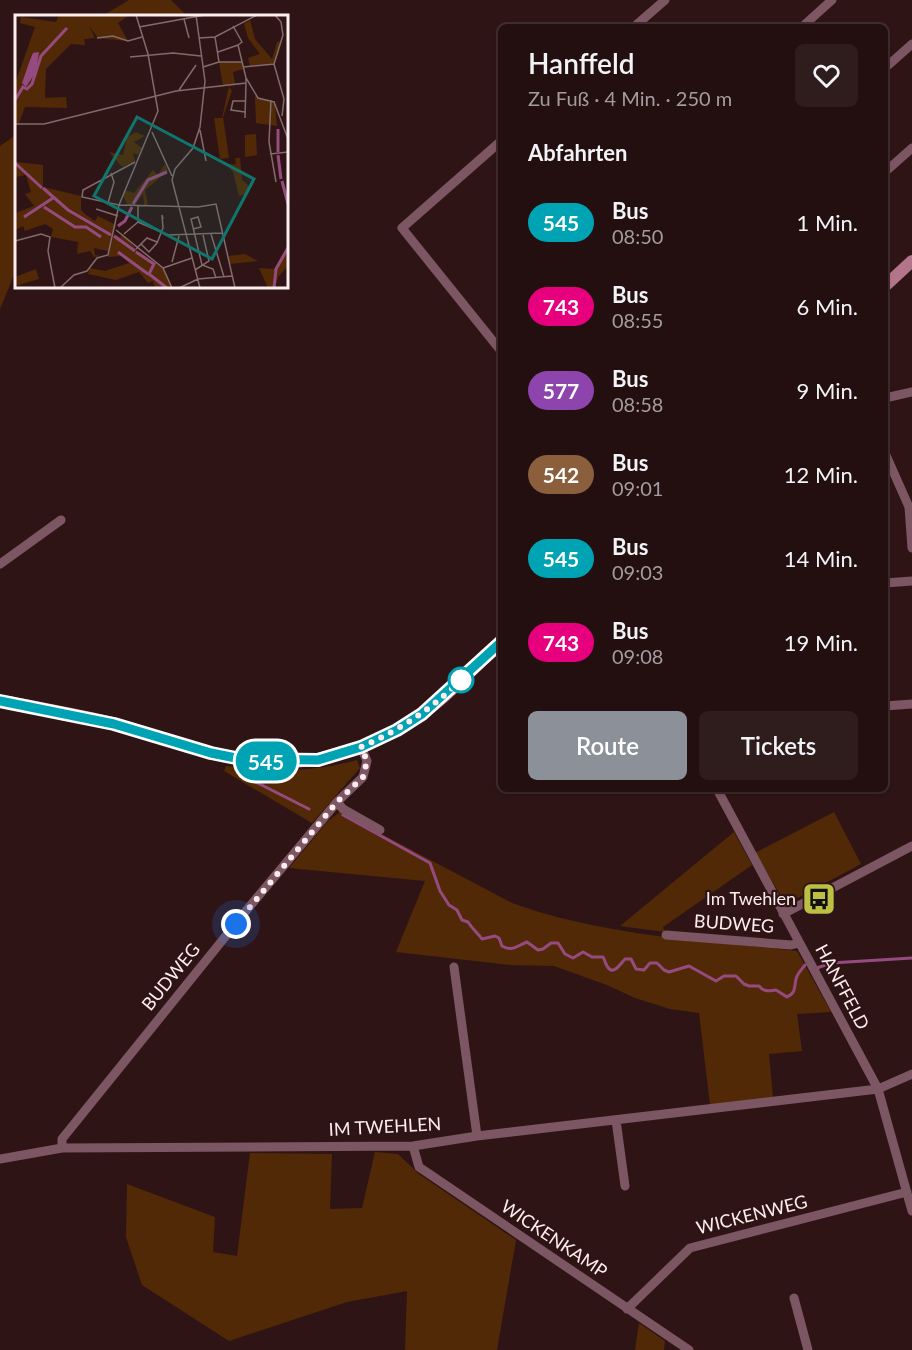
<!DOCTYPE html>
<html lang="de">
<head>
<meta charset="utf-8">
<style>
	:root { --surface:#230f10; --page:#2f1d1e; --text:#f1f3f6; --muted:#a39c9f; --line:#402f30; --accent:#8c9099 }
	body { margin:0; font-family:Lato,sans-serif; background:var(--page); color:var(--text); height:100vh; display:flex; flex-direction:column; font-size:22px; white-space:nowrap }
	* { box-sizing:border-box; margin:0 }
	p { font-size:20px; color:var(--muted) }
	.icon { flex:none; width:33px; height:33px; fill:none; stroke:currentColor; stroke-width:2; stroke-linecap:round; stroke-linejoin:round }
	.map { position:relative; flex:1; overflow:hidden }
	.details { position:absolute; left:498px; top:24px; width:390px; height:768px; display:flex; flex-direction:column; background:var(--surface); border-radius:9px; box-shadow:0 2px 4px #0004,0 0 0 2px var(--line) }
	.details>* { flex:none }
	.badge { padding:0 12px; border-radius:20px; font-size:21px; line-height:39px }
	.you { position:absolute; width:30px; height:30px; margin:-15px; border:4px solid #fff; border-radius:50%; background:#1a73e8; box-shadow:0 0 0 9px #1a73e833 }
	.map>.badge { position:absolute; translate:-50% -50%; box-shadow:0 0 0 3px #fff }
	h2 { padding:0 30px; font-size:22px; line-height:54px }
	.round { display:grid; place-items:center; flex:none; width:63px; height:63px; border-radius:9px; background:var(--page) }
	.headline { display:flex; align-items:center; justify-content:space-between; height:102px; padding:0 30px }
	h1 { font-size:28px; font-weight:600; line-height:45px }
	.cta { display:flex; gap:12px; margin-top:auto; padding:12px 30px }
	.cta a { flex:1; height:69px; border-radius:9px; background:var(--accent); color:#fff; font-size:24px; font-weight:600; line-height:69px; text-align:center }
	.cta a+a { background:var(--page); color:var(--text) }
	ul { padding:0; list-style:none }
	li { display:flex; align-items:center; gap:18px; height:84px; padding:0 30px }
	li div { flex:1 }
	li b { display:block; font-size:22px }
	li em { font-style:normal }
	li .badge { min-width:66px; font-weight:700; text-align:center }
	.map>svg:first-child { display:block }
</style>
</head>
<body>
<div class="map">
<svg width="912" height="1350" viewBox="0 0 912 1350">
	<rect width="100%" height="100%" fill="#2f1416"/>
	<path fill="#522907" d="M129,0H171L187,16H102Z
		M16,135V270L0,309V146Z
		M357,760L360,768L312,823L224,771L226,766C270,773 313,772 357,760Z
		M340,812L512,903C603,936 702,940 797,951L831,1012L797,1014L802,1051L769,1054L773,1097L710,1105L699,1013L670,1009L635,998L607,985L554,966L511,965L396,952L425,881L289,868L328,821Z
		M834,812L861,864L790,902L783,899L755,853Z
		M734,832L752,865L663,927L665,932L620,926Z
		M375,1152L398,1154L419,1174L516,1240L497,1350H405L407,1291L347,1302L229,1341L142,1285L126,1237L127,1184L215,1217L213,1252L237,1256L250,1153L332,1154L330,1209L362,1208Z
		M639,1323L665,1341L664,1350H635Z"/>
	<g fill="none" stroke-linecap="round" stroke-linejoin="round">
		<path stroke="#954b80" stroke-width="3" d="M246,777L309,809
			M343,815L430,863L440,891L449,905L457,910L462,920L468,922C474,931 477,932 482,939L495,936L499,938L502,946C513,952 516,946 527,942L538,950L543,949L551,943H558L565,954L573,958L583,952L592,957H603C605,960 605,963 607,966C613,977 621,963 625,959H631L636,969L644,970L650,963H657L664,970L669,972L689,966L716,981L724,976H736L744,984L749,986H759C764,992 768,991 776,990L787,997C796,993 794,988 796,979C797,974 802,969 805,965
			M817,968L831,963L912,958"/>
		<path stroke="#7c5662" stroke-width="9" d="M634,27L665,0
			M802,27L832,0
			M885,68L912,44
			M501,141L402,228L501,351
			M885,172L912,148
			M885,398L912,392
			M885,453L909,507L912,548
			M0,564L61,520
			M885,583L912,581
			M885,706L912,704
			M717,789L878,1089L912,1211
			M337,802L343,809L380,830
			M783,914L912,846
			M666,935L791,945L799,943
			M454,967L477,1136
			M616,1120L625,1186
			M413,1146L419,1167L689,1350
			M62,1148V1139L250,906L337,802L363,777L367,761L361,747
			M0,1159L62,1148L413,1146L477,1136L878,1089L912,1074
			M794,1298L808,1350
			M627,1309L690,1248L907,1192"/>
		<path stroke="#b3758a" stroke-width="12" d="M885,286L912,261
			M0,701L9,702C44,709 81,715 116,724C157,736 197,751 239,759C293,769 349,757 397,730C436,709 469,673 501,642"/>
	</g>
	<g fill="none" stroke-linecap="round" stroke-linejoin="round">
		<defs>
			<path id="line" d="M0,701L114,724L211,753L241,759L318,760L361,747L397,730L422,714L501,642"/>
		</defs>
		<use href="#line" stroke="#fff" stroke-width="14"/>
		<use href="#line" stroke="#00a3b4" stroke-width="9"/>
		<path stroke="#feedee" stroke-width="6" stroke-dasharray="0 10.8" d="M236,924L337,802L363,777L367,761L361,747C401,729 429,711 461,680"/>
	</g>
	<defs>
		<symbol id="bus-square" viewBox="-11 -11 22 22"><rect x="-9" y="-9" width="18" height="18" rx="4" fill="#bcbf44" stroke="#2f1416"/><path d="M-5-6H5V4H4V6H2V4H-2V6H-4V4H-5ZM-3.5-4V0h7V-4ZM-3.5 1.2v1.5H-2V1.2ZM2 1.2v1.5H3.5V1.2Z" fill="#111"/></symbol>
	</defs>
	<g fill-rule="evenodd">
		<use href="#bus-square" x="800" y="880" width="38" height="38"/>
	</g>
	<circle fill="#fff" stroke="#00a3b4" stroke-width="3" cx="461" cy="680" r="12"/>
	<g text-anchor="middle" stroke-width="4.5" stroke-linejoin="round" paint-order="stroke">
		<g font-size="18" fill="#feedee" stroke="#2f1416" text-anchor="end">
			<text x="796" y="905">Im Twehlen</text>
		</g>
		<g font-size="18" fill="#feedee" stroke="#2f1416">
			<text transform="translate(734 924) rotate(4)" y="6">BUDWEG</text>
			<text transform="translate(171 977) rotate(-51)" y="6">BUDWEG</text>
			<text transform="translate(842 987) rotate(62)" y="6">HANFFELD</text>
			<text transform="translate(385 1127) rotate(-3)" y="6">IM TWEHLEN</text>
			<text transform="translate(752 1215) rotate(-14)" y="6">WICKENWEG</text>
			<text transform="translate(554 1239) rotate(34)" y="6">WICKENKAMP</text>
		</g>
	</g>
	<g transform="translate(15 15)">
		<rect width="273" height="273" fill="#2f1416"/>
		<path d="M44,0H114L103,8L113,26L83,23L74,11L80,23L69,24L70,30L56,29L31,54L30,83L51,82L52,93L10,92L4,108H0V69L20,12L5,8L6,2L41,7ZM18,38L23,44L21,57L11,72ZM235,5L240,24L257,44L262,27L267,26L259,48L235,51L233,43L245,39L233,23L229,9ZM204,47H227L228,54L218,57L220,69L208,71ZM214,71L217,76L208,102L214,143L205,144L199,103H207ZM240,81L260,89L262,111L241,108ZM121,117L130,121L119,127L127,133L123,140L118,138L120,146L107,152L94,137L108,140L112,122ZM241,119L242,140L230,142V120ZM220,143H225L227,165L233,170V179L224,181L218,157L212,150L221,149ZM0,147L28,150V172L66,181V195L70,199L80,206L83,201L101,210L93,236L79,233L80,240L85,241L79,242L75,236L62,239L63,227L36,222L38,214L30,209L10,216L8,211L0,215V198L19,191L10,179L16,177L11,160L0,162ZM150,149L153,156L130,175L133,190H129L128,179L120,190H113L108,181L110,175L119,178L138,155L143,160ZM99,219L105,222L108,219L122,235L148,254L157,273H140L138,266L133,268L124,257L101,265L73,259L75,253L90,256L114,248L107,241L93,242ZM273,229V251L263,262L260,273H253L244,253L259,254ZM230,239L243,246L215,249L213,241ZM21,254L24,264L0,271V262Z" fill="#522907" fill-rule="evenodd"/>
		<path d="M24,37L21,57L11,72L7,68L15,45L18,38Z" fill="#954b80"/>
		<path fill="none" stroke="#954b80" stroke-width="3" d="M0,85L8,72L12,74L17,69L26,41L52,13M263,137V114M263,140L266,164M0,148L27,173M267,166L273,189M28,173L53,195L96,220M118,189L133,165L152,157M29,192L60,212H71L86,222M9,202L38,183M103,211L110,206L117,192M99,221L120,236M103,237L133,259M121,237L139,249L134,259L152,273M259,273L261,254L273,233"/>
		<path fill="none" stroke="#826b6c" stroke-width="1.5" d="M181,0L190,66L185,112L178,133L160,154L157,165L185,273M260,0L266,7L268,20L259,49L269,84L267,101M169,4L174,23M218,11L227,27L223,30M124,12L190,0M200,22L204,47M82,23L98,21L113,26L127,22M184,23L200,22L242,0M223,30L231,63L243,83L259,87L273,124M203,37L223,30M115,42L158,38L186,41M188,52L204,47H227M228,52L259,49M164,75L181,50M256,85L254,127L261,167M230,97L216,95L218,86H230M230,103L231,68M0,109H29L161,76L231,68V63M185,115L191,146M137,117L157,161M255,139L273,137M120,147L68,175L67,182L104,190L183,192L201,189L220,273M93,188L99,167L96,158M81,194L103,201M123,207L153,220L207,218M178,214L186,212L183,202L176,204L187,250L198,254L201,263M101,215L148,253L157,273M109,219L123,207V190M196,219L209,262M0,226L26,219L35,222L33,236L40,273M126,229L134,237L142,228L148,213L147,200L148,204M121,234L132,223L142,227M157,247L164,221M148,253L177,243M180,255L194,246L188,220M45,273L59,260L72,256L82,243L93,240L104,190L143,96L133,39L121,0M164,273L183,264L217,261"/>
		<path fill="#0f766e" fill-opacity="0.15" stroke="#0f766e" stroke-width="3" d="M122,102L239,164L197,244L79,181Z"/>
		<rect width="273" height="273" fill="none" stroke="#feedee" stroke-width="3"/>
	</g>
</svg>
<div class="you" style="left:236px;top:924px"></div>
<b class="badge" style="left:266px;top:761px;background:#00a3b4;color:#fff">545</b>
<section class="details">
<div class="headline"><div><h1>Hanffeld</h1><p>Zu Fuß · 4 Min. · 250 m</p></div><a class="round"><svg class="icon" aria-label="heart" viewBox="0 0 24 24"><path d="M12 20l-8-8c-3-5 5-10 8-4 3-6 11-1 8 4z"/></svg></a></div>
<h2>Abfahrten</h2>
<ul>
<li><span class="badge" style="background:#00a3b4;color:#fff">545</span><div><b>Bus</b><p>08:50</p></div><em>1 Min.</em></li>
<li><span class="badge" style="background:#e6007e;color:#fff">743</span><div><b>Bus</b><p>08:55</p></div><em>6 Min.</em></li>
<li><span class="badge" style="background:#8e44ad;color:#fff">577</span><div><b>Bus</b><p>08:58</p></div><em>9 Min.</em></li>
<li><span class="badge" style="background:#8b5e3c;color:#fff">542</span><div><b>Bus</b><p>09:01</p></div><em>12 Min.</em></li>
<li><span class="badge" style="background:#00a3b4;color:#fff">545</span><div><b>Bus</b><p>09:03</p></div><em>14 Min.</em></li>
<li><span class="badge" style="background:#e6007e;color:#fff">743</span><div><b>Bus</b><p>09:08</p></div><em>19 Min.</em></li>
</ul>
<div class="cta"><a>Route</a><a>Tickets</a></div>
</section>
</div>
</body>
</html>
